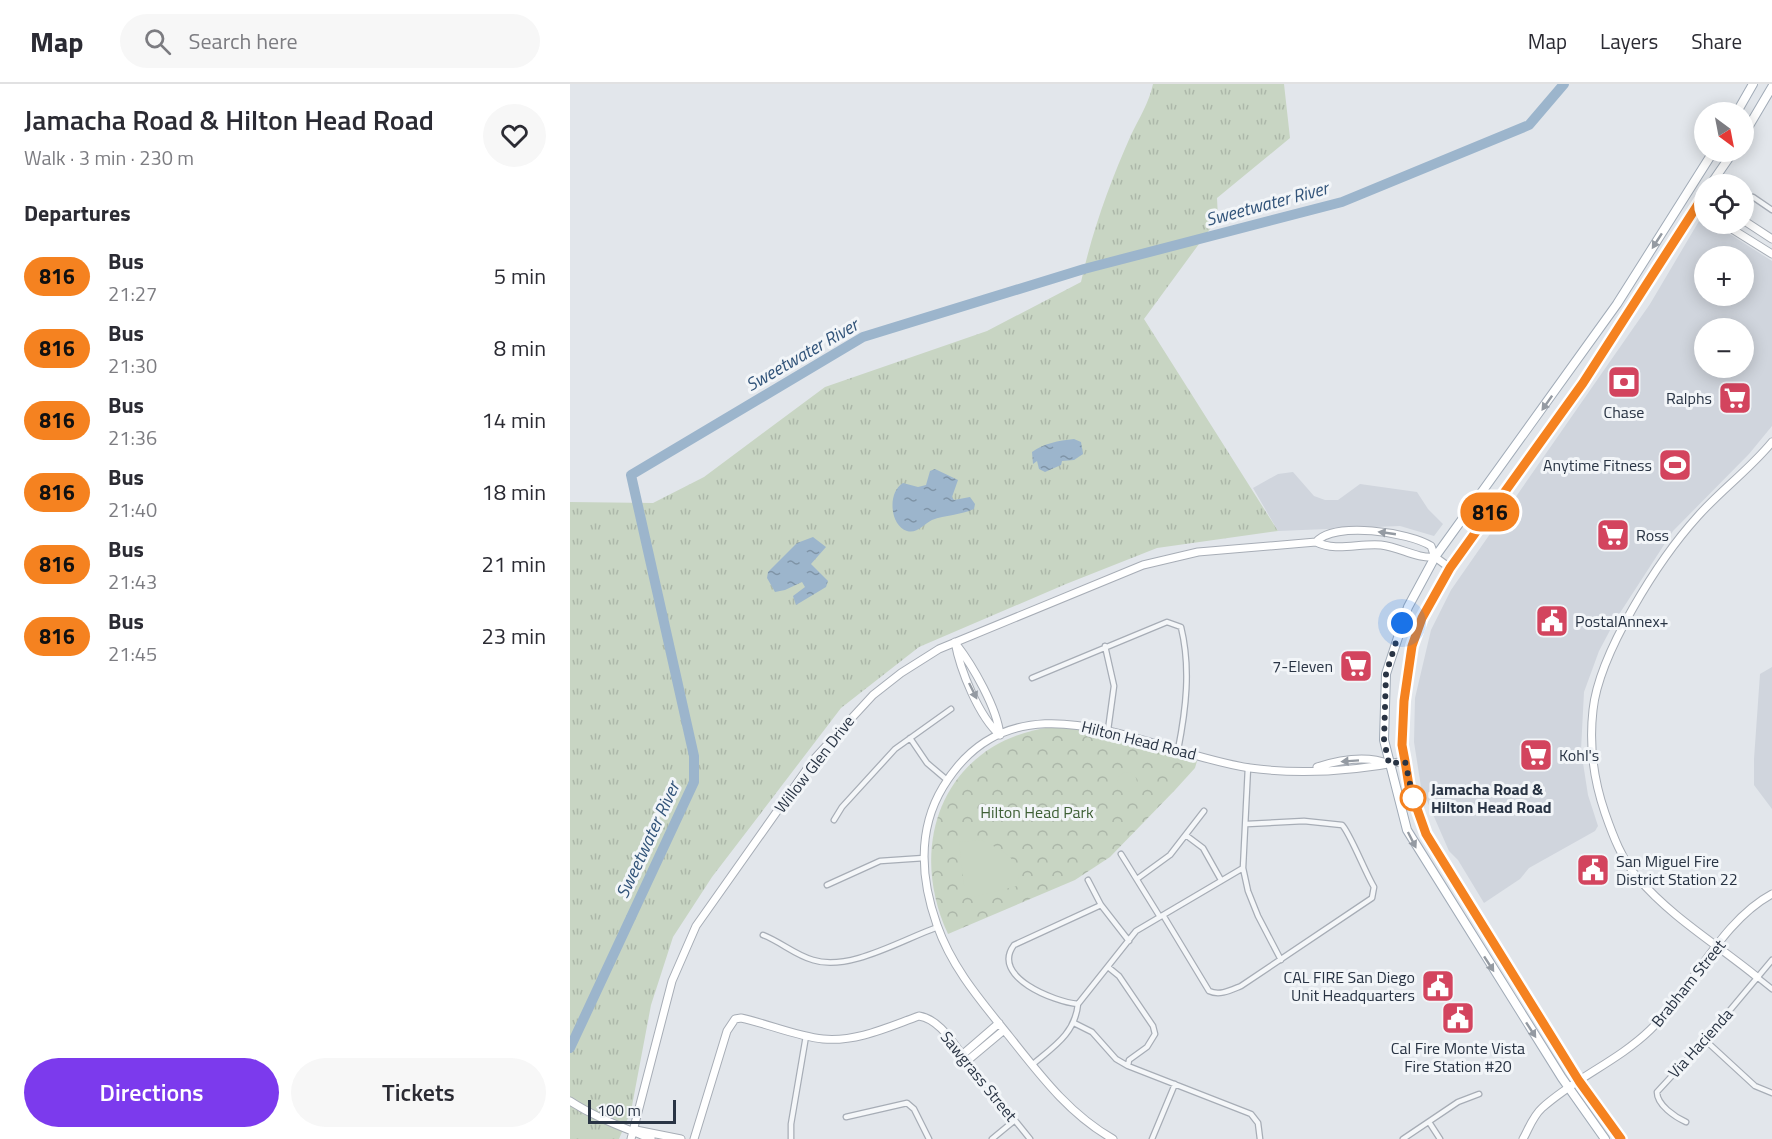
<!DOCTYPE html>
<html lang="en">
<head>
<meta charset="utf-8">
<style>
	:root { --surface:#fff; --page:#f7f7f7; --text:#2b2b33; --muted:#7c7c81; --line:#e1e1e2; --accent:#7c3aed }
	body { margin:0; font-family:"Titillium Web",sans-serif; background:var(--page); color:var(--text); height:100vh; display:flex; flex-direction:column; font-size:22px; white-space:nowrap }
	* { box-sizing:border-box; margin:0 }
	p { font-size:20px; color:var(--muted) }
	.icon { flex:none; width:33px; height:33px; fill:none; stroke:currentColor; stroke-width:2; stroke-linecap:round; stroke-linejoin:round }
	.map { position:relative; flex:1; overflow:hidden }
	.panel { display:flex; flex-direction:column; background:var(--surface); width:570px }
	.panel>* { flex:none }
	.badge { padding:0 12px; border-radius:20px; font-size:21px; line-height:39px }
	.needle { width:39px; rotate:148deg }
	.buttons { position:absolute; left:1124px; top:18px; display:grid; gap:12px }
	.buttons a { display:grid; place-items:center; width:60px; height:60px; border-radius:50%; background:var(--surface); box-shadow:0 3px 15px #0003; font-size:30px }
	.scale { position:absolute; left:18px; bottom:15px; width:88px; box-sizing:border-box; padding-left:6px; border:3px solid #293444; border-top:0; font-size:16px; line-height:21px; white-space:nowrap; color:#293444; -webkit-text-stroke:4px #f2f5f8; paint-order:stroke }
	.you { position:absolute; width:30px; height:30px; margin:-15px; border:4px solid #fff; border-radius:50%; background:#1a73e8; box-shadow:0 0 0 9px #1a73e833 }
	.map>.badge { position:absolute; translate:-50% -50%; box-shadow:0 0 0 3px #fff }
	h2 { padding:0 24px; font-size:22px; line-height:54px }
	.round { display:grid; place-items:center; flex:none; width:63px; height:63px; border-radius:32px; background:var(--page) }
	.overview { display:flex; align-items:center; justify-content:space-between; height:102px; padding:0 24px }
	h1 { font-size:28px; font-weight:600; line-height:45px }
	.cta { display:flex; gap:12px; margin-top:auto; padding:12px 24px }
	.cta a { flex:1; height:69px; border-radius:36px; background:var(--accent); color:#fff; font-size:24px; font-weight:600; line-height:69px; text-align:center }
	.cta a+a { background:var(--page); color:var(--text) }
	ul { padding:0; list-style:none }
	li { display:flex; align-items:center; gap:18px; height:72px; padding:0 24px }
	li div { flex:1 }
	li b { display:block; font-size:22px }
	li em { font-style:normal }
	li .badge { min-width:66px; font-weight:700; text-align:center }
	header { display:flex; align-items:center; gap:36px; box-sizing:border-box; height:84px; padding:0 30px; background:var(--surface); border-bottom:2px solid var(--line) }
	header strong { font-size:28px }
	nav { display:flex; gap:33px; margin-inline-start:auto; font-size:21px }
	.search { width:420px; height:54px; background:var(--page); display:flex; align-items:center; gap:15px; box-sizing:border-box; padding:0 21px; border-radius:33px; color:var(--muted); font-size:22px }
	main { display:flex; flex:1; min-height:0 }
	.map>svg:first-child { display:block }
</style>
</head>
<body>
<header>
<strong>Map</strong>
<div class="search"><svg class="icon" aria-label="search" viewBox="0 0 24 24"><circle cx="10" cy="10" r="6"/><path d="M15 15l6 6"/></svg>Search here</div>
<nav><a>Map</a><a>Layers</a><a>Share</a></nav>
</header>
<main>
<section class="panel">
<div class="overview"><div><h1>Jamacha Road &amp; Hilton Head Road</h1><p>Walk · 3 min · 230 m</p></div><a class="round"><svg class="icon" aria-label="heart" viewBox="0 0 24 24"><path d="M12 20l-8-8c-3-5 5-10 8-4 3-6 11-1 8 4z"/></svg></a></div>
<h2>Departures</h2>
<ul>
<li><span class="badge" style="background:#f58220;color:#111">816</span><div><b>Bus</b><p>21:27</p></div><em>5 min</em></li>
<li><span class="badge" style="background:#f58220;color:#111">816</span><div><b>Bus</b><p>21:30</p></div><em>8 min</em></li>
<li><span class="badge" style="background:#f58220;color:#111">816</span><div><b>Bus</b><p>21:36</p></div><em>14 min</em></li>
<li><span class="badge" style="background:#f58220;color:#111">816</span><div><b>Bus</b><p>21:40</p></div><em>18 min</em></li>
<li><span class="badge" style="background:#f58220;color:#111">816</span><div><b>Bus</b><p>21:43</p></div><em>21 min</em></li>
<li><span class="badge" style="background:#f58220;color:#111">816</span><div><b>Bus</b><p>21:45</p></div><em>23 min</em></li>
</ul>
<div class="cta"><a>Directions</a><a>Tickets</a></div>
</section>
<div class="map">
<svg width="1202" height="1055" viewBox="0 0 1202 1055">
	<defs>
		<pattern id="grass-tufts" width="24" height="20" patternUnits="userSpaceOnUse" patternTransform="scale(1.5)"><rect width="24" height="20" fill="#c8d5c3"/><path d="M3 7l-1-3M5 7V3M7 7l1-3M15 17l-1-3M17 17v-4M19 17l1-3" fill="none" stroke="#acb7a9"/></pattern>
		<pattern id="park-crowns" width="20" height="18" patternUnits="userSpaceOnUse" patternTransform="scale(1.5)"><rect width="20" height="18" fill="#c8d5c3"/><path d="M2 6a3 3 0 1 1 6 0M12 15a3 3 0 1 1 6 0" fill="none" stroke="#acb7a9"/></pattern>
		<pattern id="water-ripples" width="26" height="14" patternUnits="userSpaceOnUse" patternTransform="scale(1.5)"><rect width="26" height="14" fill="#9cb5cc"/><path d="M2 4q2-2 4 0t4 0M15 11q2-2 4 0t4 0" fill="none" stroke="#7f94a7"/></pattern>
	</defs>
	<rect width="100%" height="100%" fill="#e2e6eb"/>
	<path fill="#d0d5dd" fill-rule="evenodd" d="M1132,132L1134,140H1144L1202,177V342L1179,370L1103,447L1046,535L1029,567L1014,608L1011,666L1018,711L1028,742L1025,747L959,784L950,795L914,819L888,776L879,767L851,703L844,658L845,614L861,546L881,506L1080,220ZM1134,172H1173V212H1134ZM1134,244H1173V284H1134Z
		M723,388L744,412L755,416H768L790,400L847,408L858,425L873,440L864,452L830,442L708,447L683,404L708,390Z
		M1202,583V725L1184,701V675L1190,590Z"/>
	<path fill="url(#grass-tufts)" d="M583,0H714L720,54L647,114L648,134L574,235L708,447L587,464L496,500L349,563L271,624L142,793L103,853L81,921L61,1027L49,1055H0V418L83,419L134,393L255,303L417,247L511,198C522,148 540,98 561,51C569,34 579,19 583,0Z"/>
	<path fill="url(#park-crowns)" d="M482,643L516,645L627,677L625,684L605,706L540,773L505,796L378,850C335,757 376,657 482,643Z"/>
	<path fill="#c8d5c3" d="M547 698a10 10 0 1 1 20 0a10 10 0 1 1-20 0Z
		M410,756C430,764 456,777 447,802L399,814L395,810L389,758Z"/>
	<path fill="url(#water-ripples)" d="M504,355L511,358L513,370L504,376L492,377L491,381L475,388L469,385L467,377L463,380L462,368C474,359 488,357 504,355Z
		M365,385L388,396L382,413L384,416L400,413L405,420L404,425C391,431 375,431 362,436C354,440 347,450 337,447C320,442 317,408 333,399L348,403L356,401L360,387Z
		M243,453L256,463L241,480L258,497L256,503L226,521L223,512L235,503L232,498L215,506L205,508L197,494L198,488L227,459Z"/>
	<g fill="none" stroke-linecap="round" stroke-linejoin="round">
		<path stroke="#9cb5cc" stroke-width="10" d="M0,964L124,698V672L61,391L293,253L514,185L772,118L959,41L994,0"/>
		<defs>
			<path id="street" d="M1183,113L1202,126
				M535,562L544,602L538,646
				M462,594L597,538L611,543C621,584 616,625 608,666
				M340,654L357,679L377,696
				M678,683L673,784L678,807L688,832L711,876
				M264,736L272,723L325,665L381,625
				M617,752L633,764L651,796
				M551,770L590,833
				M567,795L600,771L634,727
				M518,796L531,821L559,857
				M257,801L310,777L354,774
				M593,831L639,907C650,912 661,906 671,902L802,814L804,803C796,790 779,747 772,741L734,737L677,740
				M193,851C211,858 225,871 243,876C279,888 333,855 368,843
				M538,883L549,892L583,942L585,950L577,963L559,976L558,982
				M1187,893L1202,905
				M508,920L566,847L673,784
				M508,920C485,918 420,893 444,861L531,821
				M504,939L522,948L546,975L558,982L681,1030L688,1039L690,1055
				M1135,956L1185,1002L1202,1009
				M397,977L460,1055
				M462,981C483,963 505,950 508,920
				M276,1033L337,1019L344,1025L359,1055
				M859,1038L870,1055
				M1116,1038C1105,1033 1087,1021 1087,1008L1135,956L1202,876
				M221,1055V1040L236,952
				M422,1055L445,1036
				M582,1055L605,1000
				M833,1055L888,1018L909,1010"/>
			<path id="secondary" d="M1173,136L1202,155
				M1154,140L1202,170
				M746,458C764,437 839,448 861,462L865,473L880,484
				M385,558C390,586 409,633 430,651
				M386,560C403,582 427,624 430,651
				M747,683C769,676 797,671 819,680
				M1187,893C1148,861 1101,833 1068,794C1052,776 1043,752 1035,729C1024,697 1019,661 1023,626C1029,569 1089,475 1128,432C1151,406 1180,385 1202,358
				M392,971L429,939
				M0,1017C26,1034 53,1043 81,1055
				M66,1046L111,1055
				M61,1055L102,897L126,842L244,675L303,611L331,589L369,565L573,481L628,468L746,458C766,468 789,459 811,461C830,463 847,475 865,473
				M124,1055L157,947L165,935L171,934C199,940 225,952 253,955C287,958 318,943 349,932C370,935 384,961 397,977L434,946
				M543,1055C499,1030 470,991 439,952C411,917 382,884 367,841C351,796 347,746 373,703C446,582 577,669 680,684C731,691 784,687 835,677
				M953,1055C959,1044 963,1032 972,1024C1005,994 1048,977 1080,946C1122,906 1151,837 1202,810"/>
			<path id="primary" d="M1167,28L1183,0
				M1173,52L1202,3
				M1141,100L1163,68
				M1035,1055L992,994L837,746L814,656L816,590L838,523L865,473L1047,220L1143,68
				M1051,1055L1009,997L856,750L839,702L835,677L832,661L834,617L842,562L852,534L880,484L1013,299L1134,111"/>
		</defs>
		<use href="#street" stroke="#a7adb6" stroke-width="7"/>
		<use href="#secondary" stroke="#a7adb6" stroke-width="9"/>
		<use href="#primary" stroke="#a1abb7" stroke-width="10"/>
		<use href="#street" stroke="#f5f7f9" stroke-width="4.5"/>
		<use href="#secondary" stroke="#fff" stroke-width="7"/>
		<use href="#primary" stroke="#fff" stroke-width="8"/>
	</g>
	<defs><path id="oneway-solid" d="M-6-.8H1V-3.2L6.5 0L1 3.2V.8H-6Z" transform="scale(1.5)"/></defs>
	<g fill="#949aa2">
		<use href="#oneway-solid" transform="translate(1087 157) rotate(123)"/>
		<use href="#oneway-solid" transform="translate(977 319) rotate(125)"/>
		<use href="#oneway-solid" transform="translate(817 449) rotate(-172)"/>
		<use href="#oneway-solid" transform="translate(403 607) rotate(64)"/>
		<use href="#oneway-solid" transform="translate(780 677) rotate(176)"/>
		<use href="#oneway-solid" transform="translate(842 756) rotate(63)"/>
		<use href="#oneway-solid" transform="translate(919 880) rotate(57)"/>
		<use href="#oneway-solid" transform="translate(961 946) rotate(57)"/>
	</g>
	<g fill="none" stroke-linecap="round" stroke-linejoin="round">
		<defs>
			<path id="line" d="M1051,1055L1009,997L856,750L839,702L835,677L832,661L834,617L842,562L852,534L880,484L1013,299L1134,111"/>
		</defs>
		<use href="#line" stroke="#fff" stroke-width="14"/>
		<use href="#line" stroke="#f58220" stroke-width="9"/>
		<path stroke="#293444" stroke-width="6" stroke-dasharray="0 10.8" d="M832,539L816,590L814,656L819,680L835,677L843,714"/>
	</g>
	<defs>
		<symbol id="bank-square" viewBox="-11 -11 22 22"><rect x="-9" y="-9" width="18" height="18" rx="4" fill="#d3445e" stroke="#f2f5f8"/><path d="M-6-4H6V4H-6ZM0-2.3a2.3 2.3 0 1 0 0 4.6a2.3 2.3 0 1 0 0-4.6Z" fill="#fff"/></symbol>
		<symbol id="supermarket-square" viewBox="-11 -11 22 22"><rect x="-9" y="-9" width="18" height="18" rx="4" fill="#d3445e" stroke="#f2f5f8"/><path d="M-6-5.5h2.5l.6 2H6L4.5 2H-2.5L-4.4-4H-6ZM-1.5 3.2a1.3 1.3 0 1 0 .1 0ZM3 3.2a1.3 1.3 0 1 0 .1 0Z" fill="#fff"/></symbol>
		<symbol id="stadium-square" viewBox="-11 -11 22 22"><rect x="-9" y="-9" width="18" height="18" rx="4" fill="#d3445e" stroke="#f2f5f8"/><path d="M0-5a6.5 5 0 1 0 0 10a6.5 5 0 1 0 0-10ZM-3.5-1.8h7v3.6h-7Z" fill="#fff"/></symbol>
		<symbol id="civic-square" viewBox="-11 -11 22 22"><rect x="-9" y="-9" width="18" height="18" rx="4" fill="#d3445e" stroke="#f2f5f8"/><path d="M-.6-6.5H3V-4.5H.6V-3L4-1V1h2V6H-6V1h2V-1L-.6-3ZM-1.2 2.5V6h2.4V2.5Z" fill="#fff"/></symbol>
	</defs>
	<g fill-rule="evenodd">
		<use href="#bank-square" x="1035" y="279" width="38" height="38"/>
		<use href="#supermarket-square" x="1146" y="295" width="38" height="38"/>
		<use href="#stadium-square" x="1086" y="362" width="38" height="38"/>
		<use href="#supermarket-square" x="1024" y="432" width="38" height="38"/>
		<use href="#civic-square" x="963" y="518" width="38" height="38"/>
		<use href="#supermarket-square" x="767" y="563" width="38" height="38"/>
		<use href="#supermarket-square" x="947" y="652" width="38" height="38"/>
		<use href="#civic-square" x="1004" y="767" width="38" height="38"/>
		<use href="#civic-square" x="849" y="883" width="38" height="38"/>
		<use href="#civic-square" x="869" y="915" width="38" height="38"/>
	</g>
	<circle fill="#fff" stroke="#f58220" stroke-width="3" cx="843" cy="714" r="12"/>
	<g text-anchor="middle" stroke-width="6" stroke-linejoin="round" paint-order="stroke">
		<g font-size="16" fill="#293444" stroke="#f2f5f8" text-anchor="end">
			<text x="1142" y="320">Ralphs</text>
			<text x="1054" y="334" text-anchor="middle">Chase</text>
			<text x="1082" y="387">Anytime Fitness</text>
			<text x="1066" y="457" text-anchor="start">Ross</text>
			<text x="1005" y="543" text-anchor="start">PostalAnnex+</text>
			<text x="763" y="588">7-Eleven</text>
			<text x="989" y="677" text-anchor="start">Kohl's</text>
			<text x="1046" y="783" text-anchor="start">San Miguel Fire<tspan x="1046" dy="18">District Station 22</tspan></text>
			<text x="845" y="899">CAL FIRE San Diego<tspan x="845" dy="18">Unit Headquarters</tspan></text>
			<text x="888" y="970" text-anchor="middle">Cal Fire Monte Vista<tspan x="888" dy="18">Fire Station #20</tspan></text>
		</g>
		<g font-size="16" fill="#293444" stroke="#f2f5f8">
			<text transform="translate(569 656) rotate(14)" y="6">Hilton Head Road</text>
			<text transform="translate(244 680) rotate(-52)" y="6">Willow Glen Drive</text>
			<text transform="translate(1118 899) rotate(-51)" y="6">Brabham Street</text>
			<text transform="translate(1130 959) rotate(-48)" y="6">Via Hacienda</text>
			<text transform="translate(409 992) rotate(51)" y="6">Sawgrass Street</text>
		</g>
		<g font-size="16" font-weight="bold" fill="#293444" stroke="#f2f5f8" text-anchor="start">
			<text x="861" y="711">Jamacha Road &amp;<tspan x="861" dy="18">Hilton Head Road</tspan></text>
		</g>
		<g font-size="16" fill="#3f6036" stroke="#f2f5f8">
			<text x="467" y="734">Hilton Head Park</text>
		</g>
		<g font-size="18" font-style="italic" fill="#32547a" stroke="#f2f5f8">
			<text transform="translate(697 120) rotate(-15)" y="6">Sweetwater River</text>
			<text transform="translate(232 271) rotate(-30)" y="6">Sweetwater River</text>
			<text transform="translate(78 756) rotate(-65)" y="6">Sweetwater River</text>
		</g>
	</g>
</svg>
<div class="buttons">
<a><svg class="needle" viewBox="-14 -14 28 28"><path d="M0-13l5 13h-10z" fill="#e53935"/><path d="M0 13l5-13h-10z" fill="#7c7c81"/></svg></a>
<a><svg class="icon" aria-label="locate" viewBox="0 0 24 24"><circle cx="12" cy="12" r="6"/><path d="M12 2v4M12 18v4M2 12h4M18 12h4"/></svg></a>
<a>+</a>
<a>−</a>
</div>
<div class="scale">100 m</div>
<div class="you" style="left:832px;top:539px"></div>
<b class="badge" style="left:920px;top:428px;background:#f58220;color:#111">816</b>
</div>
</main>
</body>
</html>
